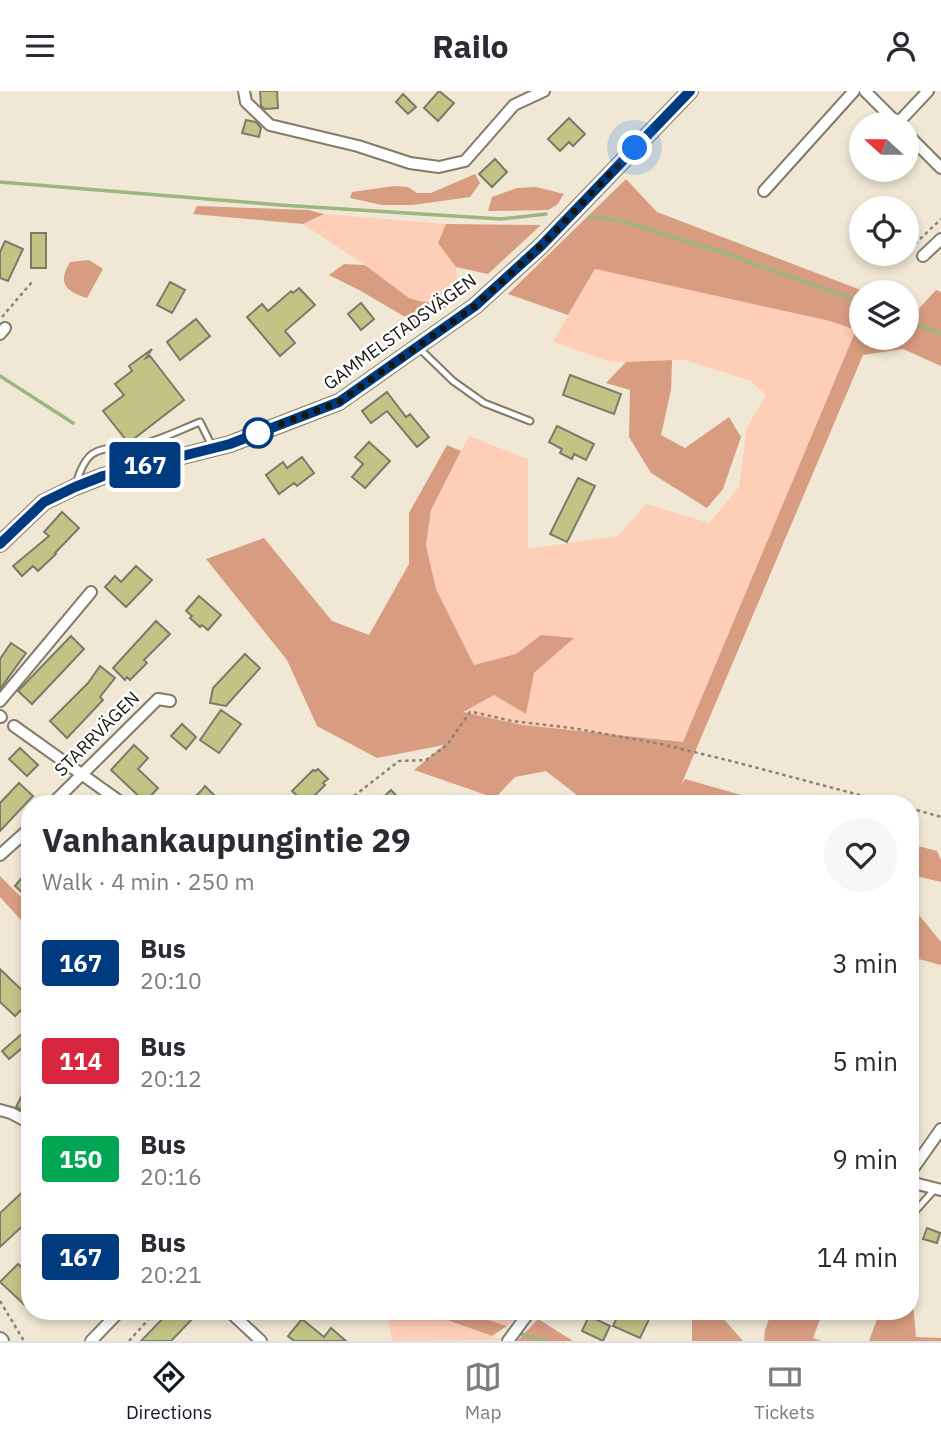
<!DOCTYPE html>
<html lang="en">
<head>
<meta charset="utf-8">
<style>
	:root { --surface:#fff; --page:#f7f7f7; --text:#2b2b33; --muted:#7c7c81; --line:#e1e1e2; --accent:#111827 }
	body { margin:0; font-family:"IBM Plex Sans",sans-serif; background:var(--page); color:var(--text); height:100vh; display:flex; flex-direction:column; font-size:26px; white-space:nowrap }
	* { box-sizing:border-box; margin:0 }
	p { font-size:23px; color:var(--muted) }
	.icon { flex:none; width:38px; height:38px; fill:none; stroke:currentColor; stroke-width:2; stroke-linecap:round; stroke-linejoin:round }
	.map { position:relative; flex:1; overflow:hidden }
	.panel { position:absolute; left:21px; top:704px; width:898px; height:525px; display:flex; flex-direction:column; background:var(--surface); border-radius:28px; box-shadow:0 4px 10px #0003 }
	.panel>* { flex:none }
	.badge { padding:0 14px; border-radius:5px; font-size:24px; line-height:46px }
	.needle { width:46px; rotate:291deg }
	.controls { position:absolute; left:849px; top:21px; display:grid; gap:14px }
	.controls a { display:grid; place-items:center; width:70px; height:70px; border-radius:50%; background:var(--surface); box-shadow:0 4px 10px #0003; font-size:35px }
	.you { position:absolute; width:35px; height:35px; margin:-18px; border:5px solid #fff; border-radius:50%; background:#1a73e8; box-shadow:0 0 0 10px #1a73e833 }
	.map>.badge { position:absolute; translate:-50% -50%; box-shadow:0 0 0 4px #fff }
	.round { display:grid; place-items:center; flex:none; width:74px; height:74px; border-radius:37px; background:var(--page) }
	.head { display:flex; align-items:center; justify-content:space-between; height:119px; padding:0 21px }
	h1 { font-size:33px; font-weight:700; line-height:52px }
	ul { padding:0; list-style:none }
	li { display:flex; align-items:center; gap:21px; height:98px; padding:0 21px }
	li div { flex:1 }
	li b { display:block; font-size:26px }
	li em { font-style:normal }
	li .badge { min-width:77px; font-weight:700; text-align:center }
	header { display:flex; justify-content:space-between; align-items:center; height:91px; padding:0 21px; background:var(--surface); font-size:32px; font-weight:700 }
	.tab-bar { display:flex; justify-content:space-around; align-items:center; height:98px; border-top:2px solid var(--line); background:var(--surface); font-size:19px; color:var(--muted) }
	.tab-bar a { display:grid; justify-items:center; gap:4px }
	.tab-bar .on { color:var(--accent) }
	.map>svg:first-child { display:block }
</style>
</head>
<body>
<header><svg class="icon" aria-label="menu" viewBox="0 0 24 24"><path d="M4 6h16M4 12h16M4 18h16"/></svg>Railo<svg class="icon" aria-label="person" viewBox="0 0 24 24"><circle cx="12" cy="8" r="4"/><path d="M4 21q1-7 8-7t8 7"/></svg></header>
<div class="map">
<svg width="941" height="1250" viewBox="0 0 941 1250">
	<rect width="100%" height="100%" fill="#f0e7d4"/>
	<path fill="#ffceb7" d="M324,123L446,133L438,152L456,176L459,205L450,214L419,210L409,207L365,174L303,133Z
		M595,178L830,230L856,239L683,652L523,634L462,621L534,582L573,547L541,544L516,563L474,574L436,498L426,454L431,419L469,345L528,368V458L618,445L646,413L709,432L739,396L747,336L766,304L751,290L685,269L611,271L553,251Z
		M381,1220H422L502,1249L392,1250L387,1224Z
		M460,1220H522L507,1235Z"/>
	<path fill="#d89c80" d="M475,83L480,92L470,106L412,114H382L350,107L352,101L394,95L408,96L417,102H431Z
		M626,88L657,121L866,201H861V247H906L907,220L914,223L936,199L941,201V275L903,258L863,264L681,694L685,688L769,712H587L546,680L515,686L495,707L414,679L444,654L377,667L317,635L287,569L206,468L264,447L332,530L369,544L409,473V422L447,354L461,360L431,419L426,454L436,498L474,574L516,563L541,544L574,547L534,582L526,623L494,604L463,621L523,634L683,651L856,239L830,230L595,178L568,224L508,203Z
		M536,96L564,103L557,114L548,119L488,120L492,106L517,97Z
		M197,115L308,119L324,123L303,133L193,123Z
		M446,133L541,134L488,183L456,176L438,152Z
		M89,169L103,178L87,207C66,200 57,193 70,171Z
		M344,173L365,174L409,207L419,210L449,214L417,233L361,200L329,184Z
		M672,269L671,299L661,344L685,357L729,326L741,346L723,398L707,417L651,382L629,346L630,299L606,292L626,271Z
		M910,753L937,760L941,769V791L912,784L911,802L919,824L941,851V873L940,874L919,868L910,857Z
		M0,785L30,815V839L0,806Z
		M910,1180L916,1246L941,1247V1250H869L880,1220H910Z
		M422,1220H460L507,1235L492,1245Z
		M692,1220H721V1225L743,1250H692Z
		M772,1220H823L813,1247L822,1250H764L765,1239Z
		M538,1228L573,1250H517Z"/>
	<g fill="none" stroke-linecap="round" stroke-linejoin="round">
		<path stroke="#9cb67f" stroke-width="3.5" d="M0,91L280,114L501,128L546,123
			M589,126L618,129L725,162L861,211
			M906,228L941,243
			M0,285L73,332
			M522,1243L546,1250"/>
	</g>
	<path fill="#c3c385" stroke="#7a7b69" stroke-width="2" d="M260,0H277L278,17L265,18L261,15Z
		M439,0L454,12L438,30L424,17Z
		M403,3L416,16L408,23L396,11Z
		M569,27L585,43L573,55L569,51L560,60L548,48Z
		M246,29L256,31L261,37L259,46L242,42Z
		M495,68L507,81L492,96L479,83Z
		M31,142H46V177H31Z
		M5,150L23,158L8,190L0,187V161Z
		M170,191L185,199L172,222L157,214Z
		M299,197L315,214L285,240L295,252L280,265L247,226L262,213L268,220L291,200L293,202Z
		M361,212L374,228L361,239L348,223Z
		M196,228L210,245L180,269L167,251Z
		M152,258L146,267L150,265L184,309L131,350H127L103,320L124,304L115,293L132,280L129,275Z
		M570,284L621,303L614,323L563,304Z
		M387,301L406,326L410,323L429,346L417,356L387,320L371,332L362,320Z
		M557,335L594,353L586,369L574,363L572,368L560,362L562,358L549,351Z
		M369,351L390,370L365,397L352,386L363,373L355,366Z
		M302,366L314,382L297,395L294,392L279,403L266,384L283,371L287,377Z
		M578,387L595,395L567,451L550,443Z
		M62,421L79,437L55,462L56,463L38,480L33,475L22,485L13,475L49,445L44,441Z
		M136,475L152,489L126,516L105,496L115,485L121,491Z
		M199,505L221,524L208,539L202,534L200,536L190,527L192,525L186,520Z
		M156,530L170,543L144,569L147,572L130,589L127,586L125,589L113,577Z
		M71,545L84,558L32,613L18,600Z
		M11,552L26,562L0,598V568Z
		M245,563L260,577L226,615L210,612L213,597Z
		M100,575L115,587L100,606L103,609L67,647L50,630L88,592Z
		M221,619L241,633L219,662L200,649Z
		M182,633L196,646L186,658L171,645Z
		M134,654L148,667L138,678L158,697L145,711L111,679Z
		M20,657L38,674L27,685L9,668Z
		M318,678L328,688L323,692L325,694L307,712H305L292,700L313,679L315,680Z
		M19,692L33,705L0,740V712Z
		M205,695L222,712H188L201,700Z
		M391,699L403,712H377Z
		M30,777V799L25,804L15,795Z
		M0,878L30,907V910L15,925L0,911Z
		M30,936V968L21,958L9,968L2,960Z
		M22,1004L30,1008V1023L16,1016Z
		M30,1094V1128L0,1156V1122Z
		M927,1137L940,1142L937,1152L923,1148Z
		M18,1173L30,1184V1219L0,1191Z
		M170,1220H200L171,1250H141Z
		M620,1220H653L640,1247L613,1235Z
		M589,1225L610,1235L603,1250L582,1240Z
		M302,1228L324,1246L331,1237L346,1250H294L288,1245Z"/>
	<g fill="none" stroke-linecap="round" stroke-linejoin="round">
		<defs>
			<path id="lane" d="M418,256L453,290L484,312L530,330
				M76,393C89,347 106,362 143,353C163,348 182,338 200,331L212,355
				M910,1126L935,1098"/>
			<path id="street" d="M244,0L246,11L270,34L358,55L410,72L439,76L465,70L514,14L544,0
				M865,0L898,33
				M897,33L928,0
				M906,42L941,77
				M764,100L854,0
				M923,165L941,148
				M0,243L5,237
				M0,610L91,501
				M0,625L1,626
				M14,635L122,712
				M53,712L158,608L170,610
				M345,712L346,711
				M0,764L30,737
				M0,1019L11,1022L30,1032
				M910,1082L941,1038
				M910,1091L941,1099
				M229,1220L261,1250
				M91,1250L120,1220
				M508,1250L530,1220"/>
			<path id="secondary" d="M0,453L44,411L75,396L103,385L230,353L339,311L475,215L541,155L690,0
				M0,1249L1,1250"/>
		</defs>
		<use href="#lane" stroke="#827b69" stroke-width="9"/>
		<use href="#street" stroke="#827b69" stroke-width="14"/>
		<use href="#secondary" stroke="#827b69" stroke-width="18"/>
		<path stroke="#8a8477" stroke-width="2.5" stroke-dasharray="3.5 3.5" stroke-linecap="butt" d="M915,153L941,128
			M2,226L32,191
			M354,705L399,670L426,669L447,654L470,621H473L512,630L572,637L661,653L731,670L890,712
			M910,717L941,726
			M0,1210L24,1250
			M129,1250L156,1220"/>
		<use href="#lane" stroke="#fff" stroke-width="5"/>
		<use href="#street" stroke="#fff" stroke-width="10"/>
		<use href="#secondary" stroke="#fff" stroke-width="14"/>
	</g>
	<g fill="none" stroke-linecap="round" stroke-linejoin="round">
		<defs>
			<path id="line" d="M0,453L44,411L75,396L103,385L230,353L339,311L475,215L541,155L690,0"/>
		</defs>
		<use href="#line" stroke="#fff" stroke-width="16"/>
		<use href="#line" stroke="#003b80" stroke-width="10"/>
		<path stroke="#191610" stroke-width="7" stroke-dasharray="0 12.6" d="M258,342L252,344L339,311L475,215L541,155L635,57"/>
	</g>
	<circle fill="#fff" stroke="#003b80" stroke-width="3.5" cx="258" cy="342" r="14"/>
	<g text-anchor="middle" stroke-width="5" stroke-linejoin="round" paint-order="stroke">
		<g font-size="18" fill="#191610" stroke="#fff">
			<text transform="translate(400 241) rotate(-36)" y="6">GAMMELSTADSVÄGEN</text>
			<text transform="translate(97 643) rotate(-45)" y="6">STARRVÄGEN</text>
		</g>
	</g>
</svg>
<div class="controls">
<a><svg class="needle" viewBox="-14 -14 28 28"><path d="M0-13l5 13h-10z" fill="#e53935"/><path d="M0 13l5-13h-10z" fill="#7c7c81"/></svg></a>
<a><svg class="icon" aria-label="locate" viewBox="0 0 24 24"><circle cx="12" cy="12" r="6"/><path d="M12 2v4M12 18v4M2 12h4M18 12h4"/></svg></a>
<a><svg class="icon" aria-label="layers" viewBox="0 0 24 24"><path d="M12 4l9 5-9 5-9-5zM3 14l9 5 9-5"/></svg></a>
</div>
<div class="you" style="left:635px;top:57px"></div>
<b class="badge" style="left:145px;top:374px;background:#003b80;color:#fff">167</b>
<section class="panel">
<div class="head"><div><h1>Vanhankaupungintie 29</h1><p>Walk · 4 min · 250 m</p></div><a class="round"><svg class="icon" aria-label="heart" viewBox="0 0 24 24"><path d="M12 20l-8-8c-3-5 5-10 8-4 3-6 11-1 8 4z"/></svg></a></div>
<ul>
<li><span class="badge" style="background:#003b80;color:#fff">167</span><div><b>Bus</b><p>20:10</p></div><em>3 min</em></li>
<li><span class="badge" style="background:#d7263d;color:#fff">114</span><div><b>Bus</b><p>20:12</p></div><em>5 min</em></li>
<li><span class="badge" style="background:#00a651;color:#fff">150</span><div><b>Bus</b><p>20:16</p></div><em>9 min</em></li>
<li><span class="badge" style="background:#003b80;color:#fff">167</span><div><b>Bus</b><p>20:21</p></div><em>14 min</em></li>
</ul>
</section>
</div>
<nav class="tab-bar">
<a class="on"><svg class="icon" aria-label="directions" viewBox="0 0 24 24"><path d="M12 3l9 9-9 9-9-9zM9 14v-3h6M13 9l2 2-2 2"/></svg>Directions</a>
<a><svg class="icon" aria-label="map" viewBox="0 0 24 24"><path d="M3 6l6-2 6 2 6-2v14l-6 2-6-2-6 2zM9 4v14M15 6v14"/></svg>Map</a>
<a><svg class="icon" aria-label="tickets" viewBox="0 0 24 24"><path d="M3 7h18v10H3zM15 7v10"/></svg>Tickets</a>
</nav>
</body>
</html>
